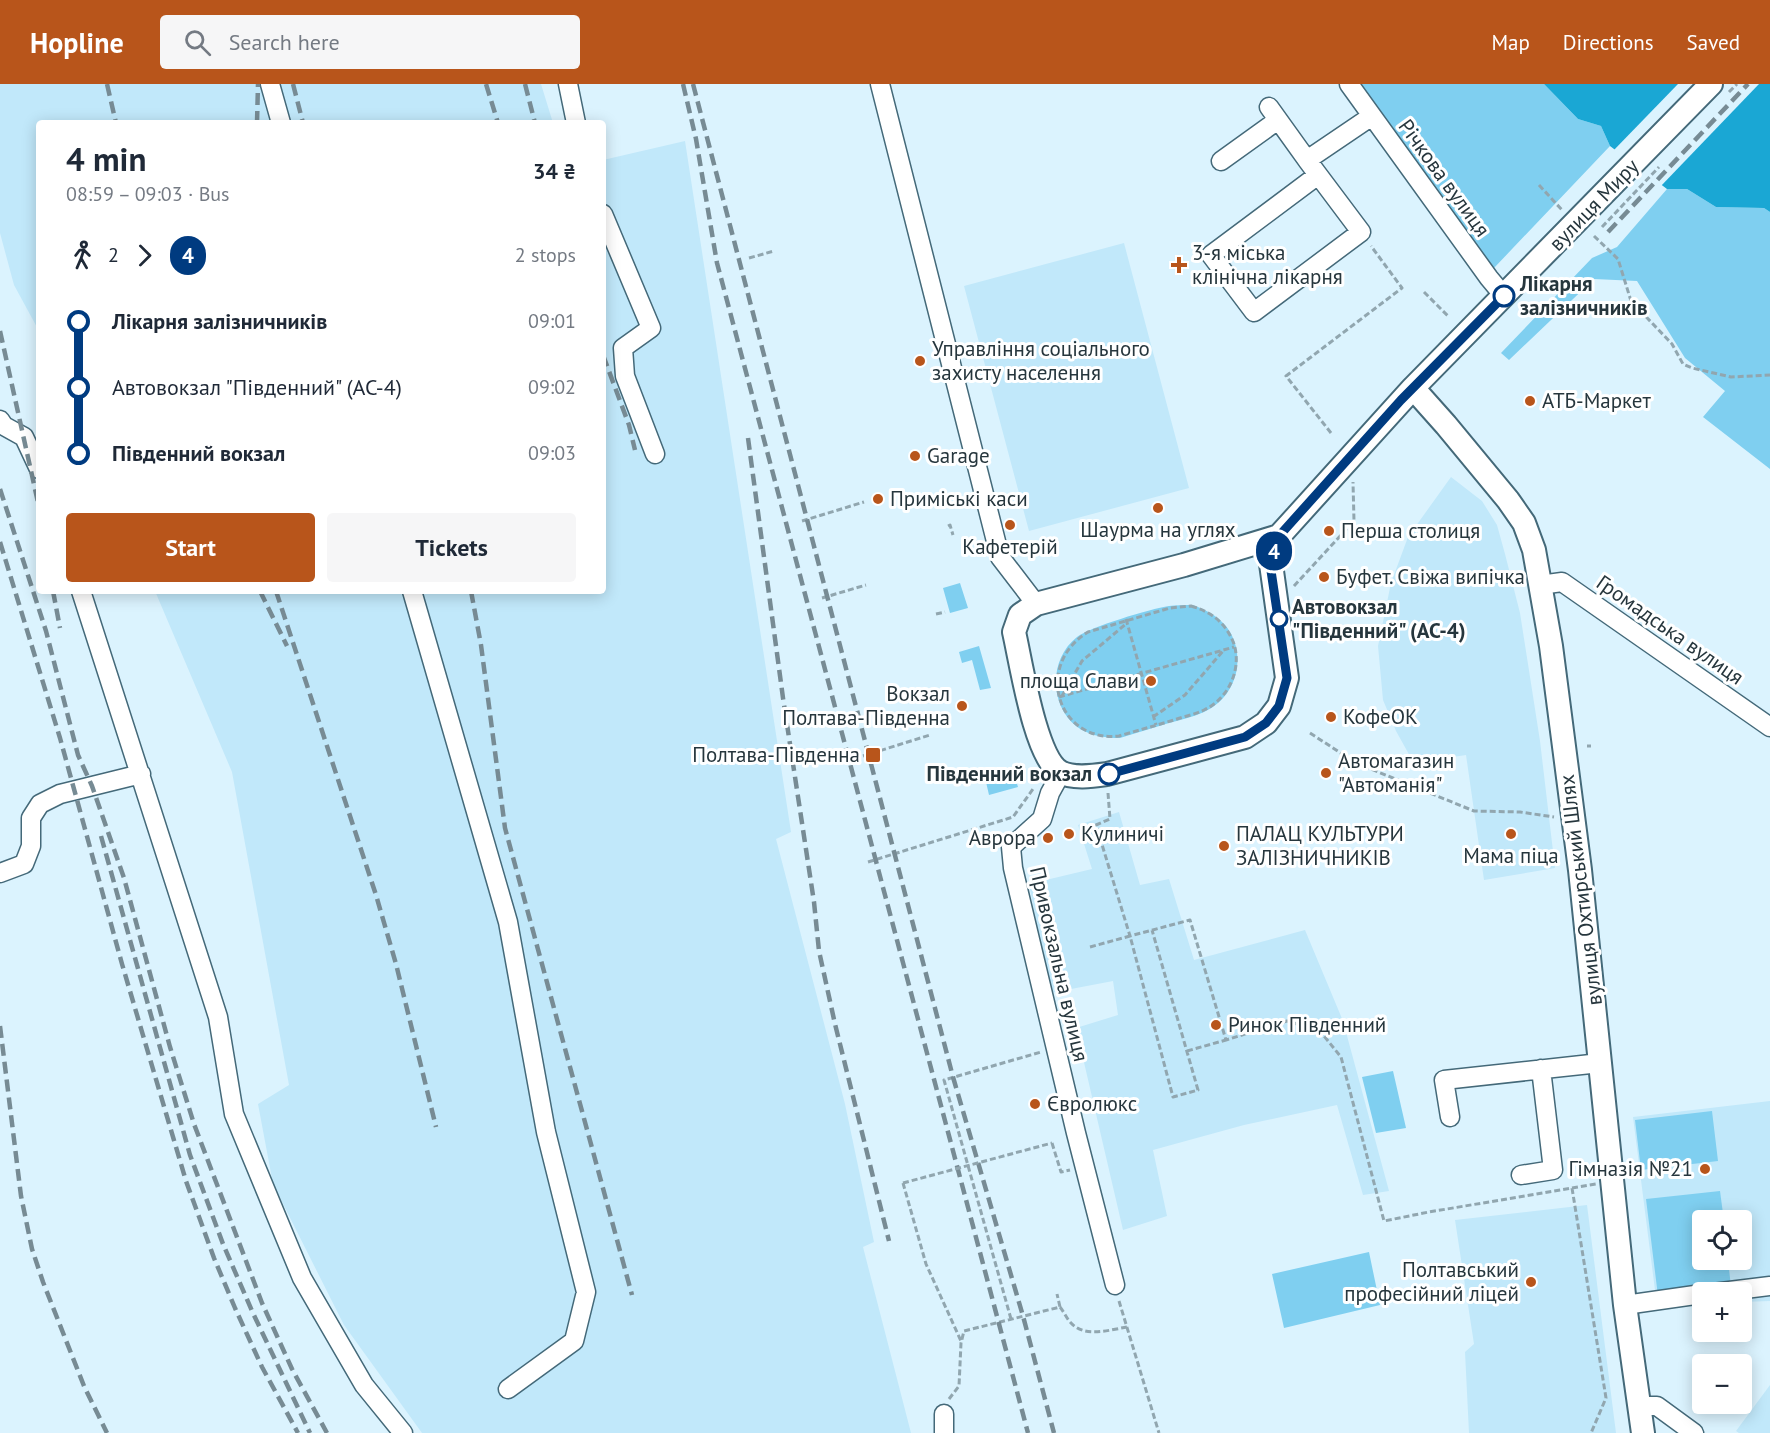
<!DOCTYPE html>
<html lang="en">
<head>
<meta charset="utf-8">
<style>
	:root { --surface:#fff; --page:#f6f6f7; --text:#1f2937; --muted:#747a83; --accent:#b8551b }
	body { margin:0; font-family:"PT Sans",sans-serif; background:var(--page); color:var(--text); height:100vh; display:flex; flex-direction:column; font-size:22px; white-space:nowrap }
	* { box-sizing:border-box; margin:0 }
	p { font-size:20px; color:var(--muted) }
	.icon { flex:none; width:33px; height:33px; fill:none; stroke:currentColor; stroke-width:2; stroke-linecap:round; stroke-linejoin:round }
	.map { position:relative; flex:1; overflow:hidden }
	.drawer { position:absolute; left:36px; top:36px; width:570px; height:474px; display:flex; flex-direction:column; background:var(--surface); border-radius:6px; box-shadow:0 3px 15px #0003 }
	.drawer>* { flex:none }
	.badge { padding:0 12px; border-radius:20px; font-size:21px; line-height:39px }
	.fabs { position:absolute; left:1692px; top:1126px; display:grid; gap:12px }
	.fabs a { display:grid; place-items:center; width:60px; height:60px; border-radius:6px; background:var(--surface); box-shadow:0 3px 15px #0003; font-size:30px }
	.map>.badge { position:absolute; translate:-50% -50%; box-shadow:0 0 0 3px #fff }
	.legs { display:flex; align-items:center; gap:9px; height:66px; padding:0 30px; font-size:20px }
	.legs p { margin-inline-start:auto }
	.headline { display:flex; align-items:center; justify-content:space-between; height:102px; padding:0 30px }
	h1 { font-size:33px; font-weight:600; line-height:45px }
	.button { display:flex; gap:12px; margin-top:auto; padding:12px 30px }
	.button a { flex:1; height:69px; border-radius:6px; background:var(--accent); color:#fff; font-size:24px; font-weight:600; line-height:69px; text-align:center }
	.button a+a { background:var(--page); color:var(--text) }
	ul { padding:0 30px; list-style:none }
	li { display:flex; align-items:center; gap:21px; height:66px; font-size:22px }
	li i { display:grid; place-items:center; width:9px; height:100%; margin:0 8px; background:currentColor }
	li i::after { content:''; width:15px; height:15px; margin:-8px; border:4px solid; border-radius:50%; background:var(--surface) }
	li p { margin-inline-start:auto }
	li:first-child i { background:linear-gradient(#0000 50%,currentColor 0) }
	li:last-child i { background:linear-gradient(currentColor 50%,#0000 0) }
	header { display:flex; align-items:center; gap:36px; box-sizing:border-box; height:84px; padding:0 30px; background:var(--accent); color:#fff }
	header strong { font-size:28px }
	nav { display:flex; gap:33px; margin-inline-start:auto; font-size:21px }
	.search { width:420px; height:54px; background:var(--page); display:flex; align-items:center; gap:15px; box-sizing:border-box; padding:0 21px; border-radius:6px; color:var(--muted); font-size:22px }
	.map>svg:first-child { display:block }
</style>
</head>
<body>
<header>
<strong>Hopline</strong>
<div class="search"><svg class="icon" aria-label="search" viewBox="0 0 24 24"><circle cx="10" cy="10" r="6"/><path d="M15 15l6 6"/></svg>Search here</div>
<nav><a>Map</a><a>Directions</a><a>Saved</a></nav>
</header>
<div class="map">
<svg width="1770" height="1349" viewBox="0 0 1770 1349">
	<rect width="100%" height="100%" fill="#dbf3fe"/>
	<path fill="#c1e8fa" fill-rule="evenodd" d="M0,0H541L553,39H39V247L14,201L0,149Z
		M685,57L791,748L776,755L845,1020L874,1158L863,1163L911,1349H422L344,1241L273,1100L258,1020L289,1001L232,688L155,507H603V76Z
		M1124,159L1189,404L1029,447L964,202Z
		M1451,393L1482,417L1497,441L1505,470L1520,529L1540,657L1555,784L1484,796L1466,671L1446,674H1411L1396,647L1383,616L1378,562L1391,499L1408,453Z
		M1119,728L1140,801L1169,795L1194,876L1305,846L1343,937L1389,1107L1363,1111L1337,1021L1244,1041L1153,1066L1167,1132L1123,1146L1076,944L1118,931L1113,897L1050,909L1029,800L1092,785L1078,741Z
		M1770,1017V1217L1742,1218V1209H1702V1220L1657,1222L1633,1033ZM1702,1137H1742V1176H1702Z
		M1587,1121L1616,1349H1469L1465,1268L1474,1260L1455,1136Z
		M1770,1301V1349H1739L1736,1347Z"/>
	<path fill="#7fcff0" d="M1361,0H1544L1578,35L1601,42L1610,62L1494,184Z
		M1667,105H1687L1716,123L1764,124L1770,128V385L1703,333L1725,307L1685,274L1637,197L1594,195L1509,276L1501,269L1592,174L1617,163Z
		M960,499L968,524L950,529L943,504Z
		M1192,521C1213,528 1231,540 1236,563C1242,590 1229,617 1204,628C1193,633 1180,636 1169,639C1153,644 1136,649 1120,654C1105,654 1089,652 1076,642C1049,620 1049,575 1077,553C1090,543 1150,525 1169,522C1176,521 1184,521 1192,521Z
		M979,562L991,604L980,606L972,576L962,579L959,568Z
		M1014,690L1018,703L989,711L986,698Z
		M1393,987L1406,1044L1376,1049L1362,993Z
		M1712,1027L1718,1077L1641,1086L1635,1036Z
		M1720,1107L1724,1137H1702V1176H1728L1731,1203L1658,1212L1646,1115Z
		M1369,1168L1380,1221L1284,1244L1272,1190Z"/>
	<path fill="#1aa7d4" d="M1544,0H1770V128L1764,124L1716,123L1687,105H1667L1610,62L1601,42L1578,35Z"/>
	<path fill="#dbf3fe" d="M1678,0H1759L1660,103L1613,67Z"/>
	<g fill="none" stroke-linecap="round" stroke-linejoin="round">
		<defs>
			<path id="minor" d="M270,0L281,39
				M568,0L576,39
				M880,0L1000,473L1036,520
				M1349,0L1489,194L1504,212
				M1269,23L1307,76
				M1221,77L1278,36
				M1318,91L1211,171L1254,228L1361,148L1307,76L1372,32
				M603,130L651,244L623,264L625,292L655,370
				M0,336L4,342L24,353L39,385
				M1540,501L1562,498L1770,643
				M81,507L218,933L234,1030L302,1194L364,1301L403,1349
				M412,507L508,838L546,1048L586,1208L574,1257L508,1305
				M1061,689L1050,709L1042,735L1011,763L1013,784L1076,1049L1115,1201
				M0,789L24,780L31,762V734L40,720L60,710L141,690
				M1450,1033L1444,996L1600,979
				M1521,1091L1553,1086L1541,985
				M1713,1209L1770,1202
				M1625,1221L1702,1210
				M1640,1322H1657L1694,1349
				M944,1330V1349"/>
			<path id="major" d="M1413,304L1446,341L1508,416L1524,439L1534,466L1551,562L1580,786L1625,1221L1643,1349
				M1279,452L1184,481L1036,520L1020,531L1014,548C1021,578 1035,673 1060,688C1073,695 1093,692 1107,690L1245,653L1266,639L1279,622L1287,594L1271,480L1279,452L1413,304L1711,0"/>
		</defs>
		<use href="#minor" stroke="#446979" stroke-width="21"/>
		<use href="#major" stroke="#446979" stroke-width="26"/>
		<path stroke="#91a6af" stroke-width="3" stroke-dasharray="6 3" stroke-linecap="butt" d="M1729,8L1737,0
			M1539,101L1562,126
			M1602,143L1659,83
			M1594,152L1618,175L1631,217L1672,260L1683,280L1692,284L1731,293L1770,291
			M749,174L774,167
			M1424,208L1449,233
			M1331,349L1286,292L1402,204L1371,162
			M802,437L864,418
			M948,442L950,441L953,451
			M1294,502L1354,437L1353,398
			M822,514L866,501
			M1191,522C1212,528 1226,539 1234,560C1242,586 1228,615 1204,626C1196,630 1186,632 1177,635C1158,641 1139,646 1119,652C1058,659 1033,582 1088,548L1170,524Z
			M936,530L945,528
			M1126,535L1156,641
			M1062,612L1082,577L1127,539
			M1059,613L1234,563
			M1153,633L1185,611L1223,567
			M1310,649L1356,679L1474,727L1520,728L1554,733
			M1587,662H1591
			M863,672L930,651
			M1108,709L1110,735L1096,741L1130,852L1190,836L1226,956L1287,937L1320,947L1341,973L1384,1137L1429,1128L1596,1100
			M868,778L1013,733L1033,705
			M1090,863L1130,852L1173,1013L1198,1006L1152,846
			M1187,967L1226,956
			M1052,1059L1061,1088L1070,1086
			M903,1099L926,1180L961,1257
			M1572,1104L1606,1314L1591,1349
			M1119,1217L1159,1349
			M1060,1223C1064,1228 1067,1235 1071,1239C1085,1254 1109,1246 1127,1243
			M1011,1235L944,996L1041,968
			M949,1315L959,1302L961,1259L964,1247L1060,1223L1057,1210"/>
		<use href="#minor" stroke="#fff" stroke-width="18"/>
		<use href="#major" stroke="#fff" stroke-width="22"/>
		<path stroke="#778b94" stroke-width="4.5" stroke-dasharray="12 6" stroke-linecap="butt" d="M107,0L116,39
			M293,0L303,39
			M486,0L498,39
			M525,0L535,39
			M683,0L696,55L717,179L1028,1349
			M693,0L953,993L1023,1232L1054,1349
			M257,39L258,0
			M1608,148L1748,0
			M0,247L39,423
			M603,271L629,341L635,366
			M748,354L783,614L814,818L819,867L835,940L889,1157
			M0,405L46,547L78,671L92,702L124,794L170,963L194,1040L262,1219L292,1285L327,1349
			M0,458L60,654L122,880L186,1097L214,1174L235,1224L262,1283L298,1349
			M53,507L60,544
			M260,507L287,562
			M276,507L376,811L396,880L436,1043
			M471,507L481,561L505,744L632,1211
			M101,752L190,1071L223,1160L252,1227L310,1349
			M0,942L21,1112L32,1165L43,1198L84,1302L107,1349"/>
		<path stroke="#91a6af" stroke-width="3" stroke-dasharray="6 3" stroke-linecap="butt" d="M903,1099L1052,1059"/>
	</g>
	<g fill="none" stroke-linecap="round" stroke-linejoin="round">
		<defs>
			<path id="line-1" d="M1109,690L1245,653L1266,639L1279,622L1287,594L1270,480L1279,452L1401,316L1504,212"/>
		</defs>
		<use href="#line-1" stroke="#fff" stroke-width="14"/>
		<use href="#line-1" stroke="#003b80" stroke-width="9"/>
	</g>
	<g fill="#b8551b" stroke="#fff" stroke-width="2">
		<path d="M1176 172h6v6h6v6h-6v6h-6v-6h-6v-6h6z"/>
		<circle cx="920" cy="277" r="6"/>
		<circle cx="1530" cy="317" r="6"/>
		<circle cx="915" cy="372" r="6"/>
		<circle cx="878" cy="415" r="6"/>
		<circle cx="1158" cy="424" r="6"/>
		<circle cx="1010" cy="441" r="6"/>
		<circle cx="1329" cy="447" r="6"/>
		<circle cx="1324" cy="493" r="6"/>
		<circle cx="1151" cy="597" r="6"/>
		<circle cx="962" cy="622" r="6"/>
		<circle cx="1331" cy="633" r="6"/>
		<rect x="865" y="663" width="16" height="16" rx="3"/>
		<circle cx="1326" cy="689" r="6"/>
		<circle cx="1069" cy="750" r="6"/>
		<circle cx="1511" cy="750" r="6"/>
		<circle cx="1048" cy="754" r="6"/>
		<circle cx="1224" cy="762" r="6"/>
		<circle cx="1216" cy="941" r="6"/>
		<circle cx="1035" cy="1020" r="6"/>
		<circle cx="1705" cy="1085" r="6"/>
		<circle cx="1531" cy="1198" r="6"/>
	</g>
	<g fill="#fff" stroke="#003b80" stroke-width="3">
		<circle cx="1504" cy="212" r="10"/>
		<circle cx="1279" cy="535" r="8"/>
		<circle cx="1109" cy="690" r="10"/>
	</g>
	<g text-anchor="middle" stroke-width="6" stroke-linejoin="round" paint-order="stroke">
		<g font-size="21" fill="#26363d" stroke="#fff">
			<text transform="translate(1444 94) rotate(54)" y="7">Річкова вулиця</text>
			<text transform="translate(1594 121) rotate(-46)" y="7">вулиця Миру</text>
			<text transform="translate(1670 546) rotate(35)" y="7">Громадська вулиця</text>
			<text transform="translate(1581 806) rotate(-97)" y="7">вулиця Охтирський Шлях</text>
			<text transform="translate(1059 880) rotate(77)" y="7">Привокзальна вулиця</text>
		</g>
		<g font-size="21" fill="#26363d" stroke="#fff" text-anchor="start">
			<text x="1192" y="176">3-я міська<tspan x="1192" dy="24">клінічна лікарня</tspan></text>
			<text x="932" y="272">Управління соціального<tspan x="932" dy="24">захисту населення</tspan></text>
			<text x="1542" y="324">АТБ-Маркет</text>
			<text x="927" y="379">Garage</text>
			<text x="890" y="422">Приміські каси</text>
			<text x="1158" y="453" text-anchor="middle">Шаурма на углях</text>
			<text x="1341" y="454">Перша столиця</text>
			<text x="1010" y="470" text-anchor="middle">Кафетерій</text>
			<text x="1336" y="500">Буфет. Свіжа випічка</text>
			<text x="1139" y="604" text-anchor="end">площа Слави</text>
			<text x="950" y="617" text-anchor="end">Вокзал<tspan x="950" dy="24">Полтава-Південна</tspan></text>
			<text x="1343" y="640">КофеОК</text>
			<text x="860" y="678" text-anchor="end">Полтава-Південна</text>
			<text x="1338" y="684">Автомагазин<tspan x="1338" dy="24">"Автоманія"</tspan></text>
			<text x="1081" y="757">Кулиничі</text>
			<text x="1236" y="757">ПАЛАЦ КУЛЬТУРИ<tspan x="1236" dy="24">ЗАЛIЗНИЧНИКIВ</tspan></text>
			<text x="1036" y="761" text-anchor="end">Аврора</text>
			<text x="1511" y="779" text-anchor="middle">Мама піца</text>
			<text x="1228" y="948">Ринок Південний</text>
			<text x="1047" y="1027">Євролюкс</text>
			<text x="1693" y="1092" text-anchor="end">Гімназія №21</text>
			<text x="1519" y="1193" text-anchor="end">Полтавський<tspan x="1519" dy="24">професійний ліцей</tspan></text>
		</g>
		<g font-size="21" font-weight="bold" fill="#26363d" stroke="#fff" text-anchor="start">
			<text x="1520" y="207">Лікарня<tspan x="1520" dy="24">залізничників</tspan></text>
			<text x="1292" y="530">Автовокзал<tspan x="1292" dy="24">"Південний" (АС-4)</tspan></text>
			<text x="1092" y="697" text-anchor="end">Південний вокзал</text>
		</g>
	</g>
</svg>
<div class="fabs">
<a><svg class="icon" aria-label="locate" viewBox="0 0 24 24"><circle cx="12" cy="12" r="6"/><path d="M12 2v4M12 18v4M2 12h4M18 12h4"/></svg></a>
<a>+</a>
<a>−</a>
</div>
<b class="badge" style="left:1274px;top:467px;background:#003b80;color:#fff">4</b>
<section class="drawer">
<div class="headline"><div><h1>4 min</h1><p>08:59 – 09:03 · Bus</p></div><b>34 ₴</b></div>
<div class="legs"><svg class="icon" aria-label="walk" viewBox="0 0 24 24"><circle cx="13" cy="4" r="2"/><path d="M13 8l-2 6 4 7M11 14l-3 7M7 12l3-4h3l4 4"/></svg>2<svg class="icon" aria-label="forward" viewBox="0 0 24 24"><path d="M9 5l7 7-7 7"/></svg><b class="badge" style="background:#003b80;color:#fff">4</b><p>2 stops</p></div>
<ul>
<li><i style="color:#003b80"></i><b>Лікарня залізничників</b><p>09:01</p></li>
<li><i style="color:#003b80"></i><span>Автовокзал &quot;Південний&quot; (АС-4)</span><p>09:02</p></li>
<li><i style="color:#003b80"></i><b>Південний вокзал</b><p>09:03</p></li>
</ul>
<div class="button"><a>Start</a><a>Tickets</a></div>
</section>
</div>
</body>
</html>
